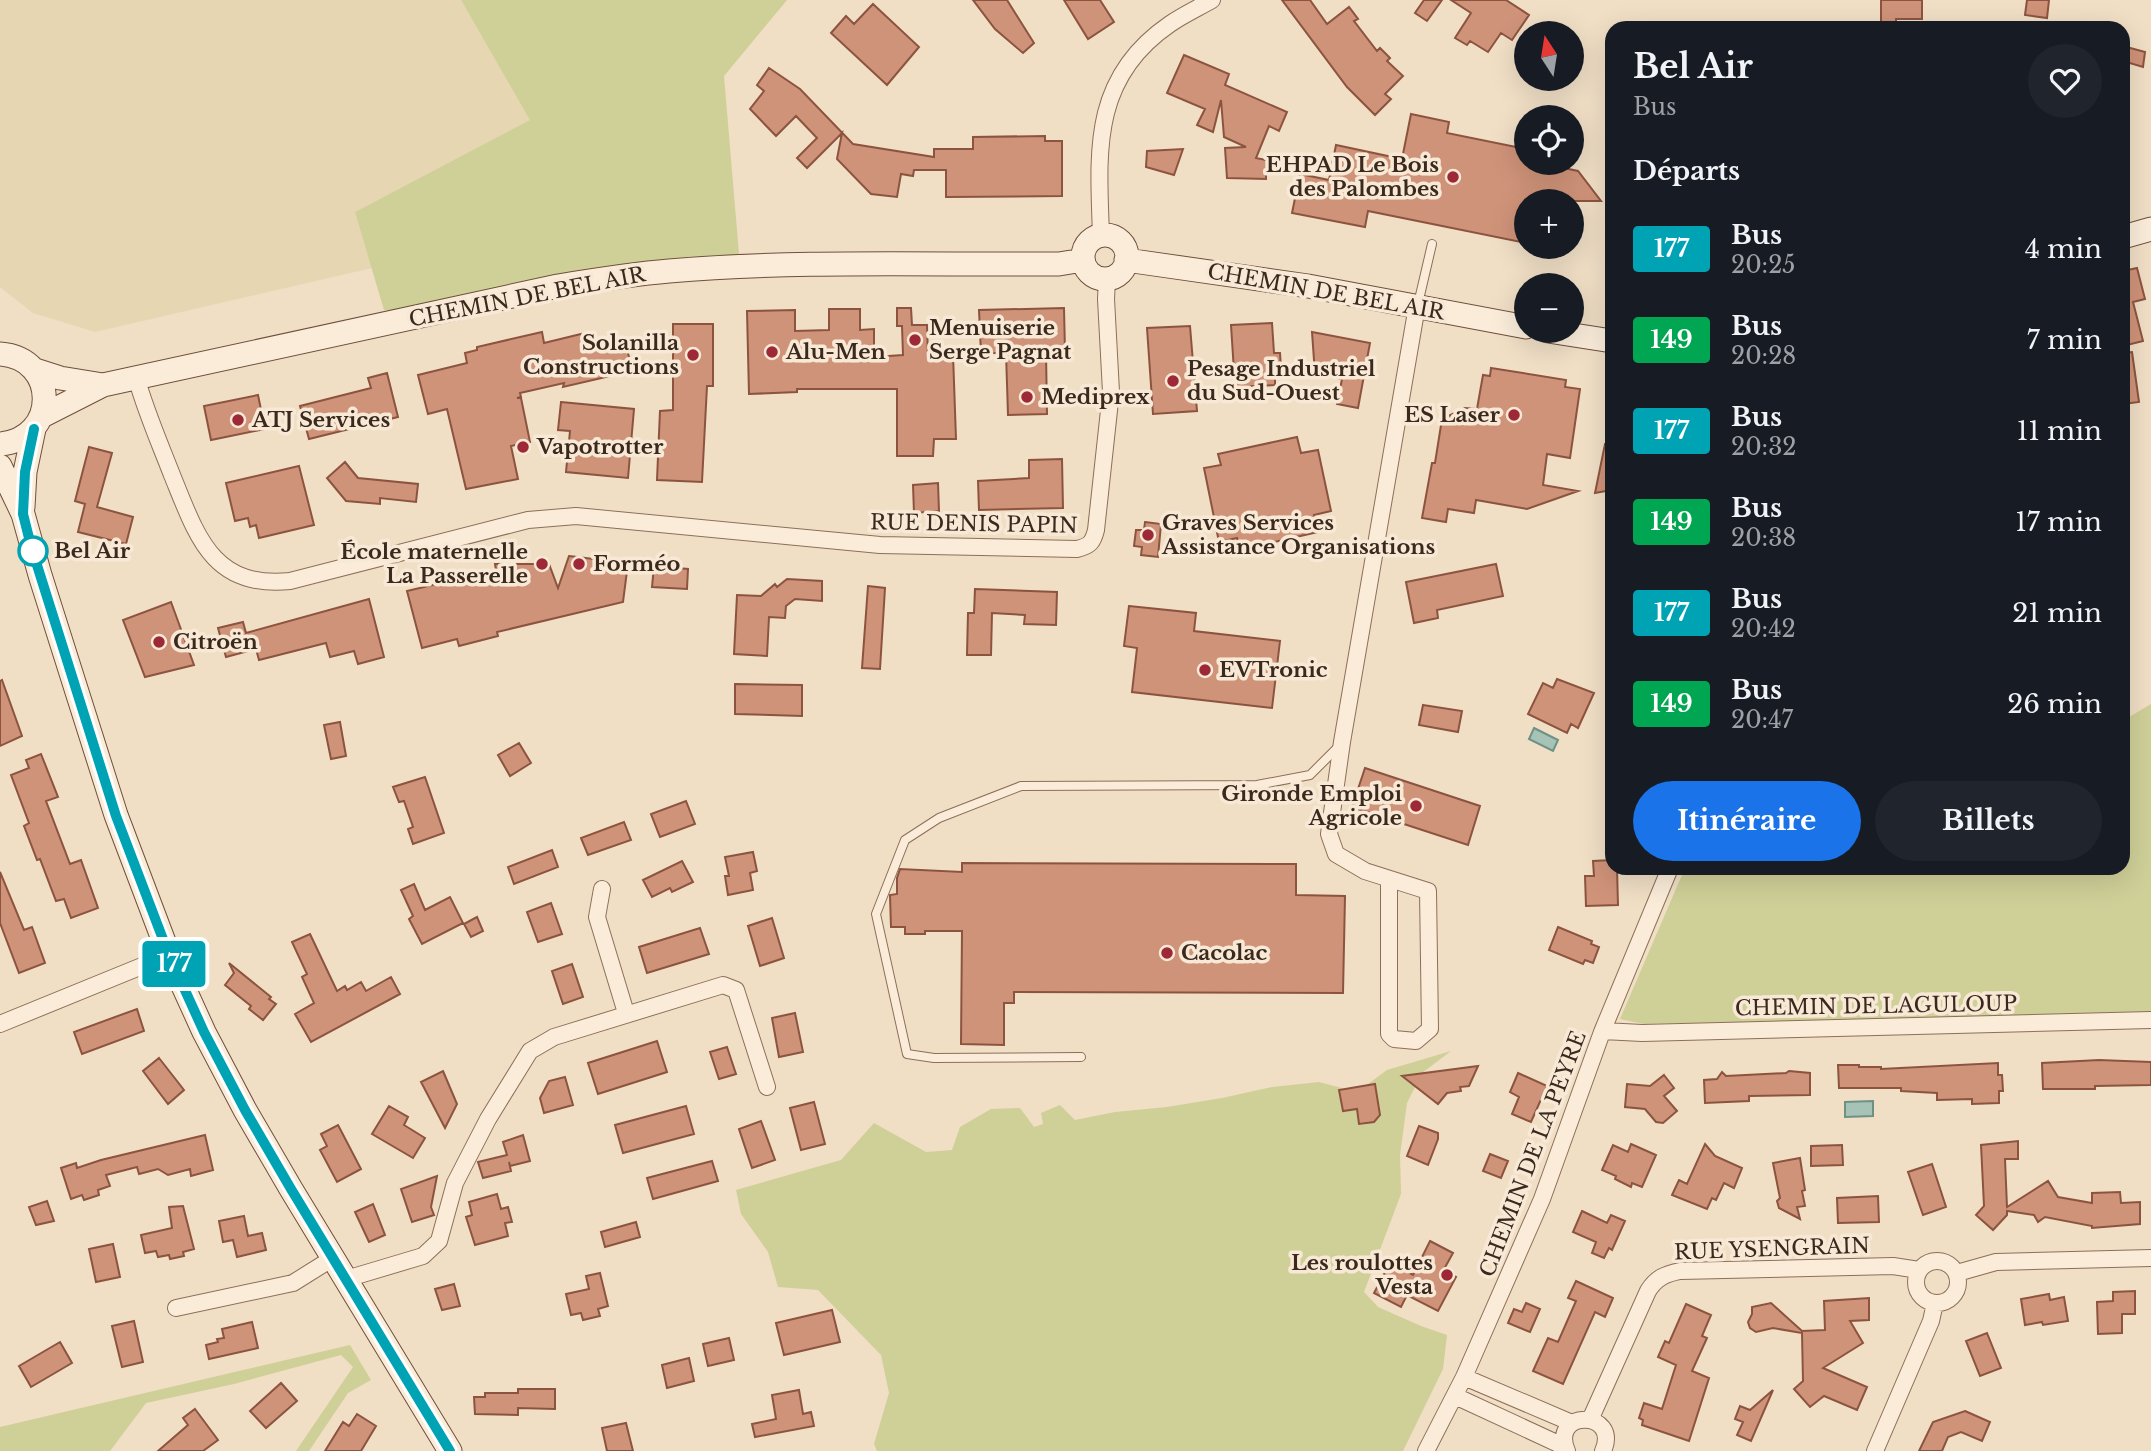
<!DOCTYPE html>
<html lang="fr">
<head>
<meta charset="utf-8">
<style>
	:root { --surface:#171b24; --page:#20242c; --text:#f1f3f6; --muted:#9ea1a6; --accent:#1a73e8 }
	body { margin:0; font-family:"Libre Baskerville",serif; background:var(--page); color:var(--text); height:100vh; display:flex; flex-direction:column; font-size:26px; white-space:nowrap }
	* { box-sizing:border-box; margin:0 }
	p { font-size:23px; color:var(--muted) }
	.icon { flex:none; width:38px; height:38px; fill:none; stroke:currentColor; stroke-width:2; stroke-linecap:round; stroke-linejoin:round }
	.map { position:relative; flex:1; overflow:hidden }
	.details { position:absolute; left:1605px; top:21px; width:525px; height:854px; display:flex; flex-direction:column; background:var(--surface); border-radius:21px; box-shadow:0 7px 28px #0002 }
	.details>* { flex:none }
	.badge { padding:0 14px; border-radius:5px; font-size:24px; line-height:46px }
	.needle { width:46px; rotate:348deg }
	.buttons { position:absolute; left:1514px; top:21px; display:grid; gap:14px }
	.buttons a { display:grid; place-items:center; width:70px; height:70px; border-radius:50%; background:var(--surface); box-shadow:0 7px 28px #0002; font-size:35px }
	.map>.badge { position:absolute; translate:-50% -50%; box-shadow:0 0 0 4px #fff }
	h2 { padding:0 28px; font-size:26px; line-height:63px }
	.round { display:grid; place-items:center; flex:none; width:74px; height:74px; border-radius:37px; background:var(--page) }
	.summary { display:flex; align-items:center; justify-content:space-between; height:119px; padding:0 28px }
	h1 { font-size:33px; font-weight:800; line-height:52px }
	.primary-button { display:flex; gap:14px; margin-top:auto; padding:14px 28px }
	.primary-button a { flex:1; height:80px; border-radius:42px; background:var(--accent); color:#fff; font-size:28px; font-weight:800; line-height:80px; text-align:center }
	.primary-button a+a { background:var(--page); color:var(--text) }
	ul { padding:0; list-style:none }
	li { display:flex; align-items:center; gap:21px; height:91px; padding:0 28px }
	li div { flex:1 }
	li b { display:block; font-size:26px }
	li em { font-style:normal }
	li .badge { min-width:77px; font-weight:700; text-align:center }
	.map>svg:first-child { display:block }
</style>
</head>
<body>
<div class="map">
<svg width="2151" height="1451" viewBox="0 0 2151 1451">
	<rect width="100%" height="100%" fill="#f0dec5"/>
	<path fill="#e6d7b2" d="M0,0H461L531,120L355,212L372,268L95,332L33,313L0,287Z"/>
	<path fill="#cfcf98" d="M461,0H787L724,76L740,266L432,314L384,310L355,212L530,120Z
		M2151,704V1014L1644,1024L1620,1019L1685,868H2123V716L2129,717Z
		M1451,1051L1422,1073L1407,1103L1400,1155L1401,1194L1364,1292L1378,1307L1421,1326L1447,1335L1443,1369L1403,1451H877L874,1444L889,1393L881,1355L818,1290L778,1287L768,1252L741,1214L736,1190L841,1160L874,1123L926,1152L952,1150L960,1127L991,1109L1020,1108L1034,1127L1043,1124L1041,1113L1060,1105L1075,1120L1115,1112L1167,1107L1222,1098L1272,1087L1319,1082L1357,1092L1387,1070Z
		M350,1345L371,1380L348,1393L309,1451H296L353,1367L341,1355L234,1384L146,1403L110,1451H0V1427Z"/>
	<path fill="#a7c3b7" stroke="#6d9284" stroke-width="2" d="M1534,728L1558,740L1553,751L1529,739Z
		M1873,1101V1116L1845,1117V1102Z"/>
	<path fill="#cf9379" stroke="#8c543f" stroke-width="2" d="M973,0H1007L1034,43L1023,53L995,29Z
		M1064,0H1100L1114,22L1088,39Z
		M1282,0H1310L1327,24L1349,7L1358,19L1354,21L1377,51L1380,48L1390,58L1387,61L1403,76L1385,94L1391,99L1375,115L1347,87Z
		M1424,0H1442L1427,21L1415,13Z
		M1451,0H1506L1529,15L1512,40L1501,33L1488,52L1470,41L1467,45L1455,38L1471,13Z
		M1881,0H1922V19H1896V28H1881Z
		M2027,0H2049L2047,18L2025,15Z
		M873,4L919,47L887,85L831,33L846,16L854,24Z
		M2123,46L2145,52L2143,67L2123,61Z
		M1184,55L1229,74L1225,85L1287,112L1279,131L1269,126L1256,158L1266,160V179L1227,178L1225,148L1246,147L1224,137L1221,100L1213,132L1197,125L1205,109L1167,93Z
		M769,68L800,89L853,144L934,157V149H973V137L1045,136V141H1062V196L946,197V170H914L913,176L901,174L897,197L871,194L837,159L842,133L807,168L797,158L817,138L796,116L776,136L750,109L764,91L757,85Z
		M1411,114L1449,122L1447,133L1526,149V163H1565L1564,168L1578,171L1601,201H1526V243L1368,211L1365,227L1292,213L1300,174L1329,180L1336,145L1402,159Z
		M1183,149L1174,175L1146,167L1147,151Z
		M2137,268L2145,299L2133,302L2143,341L2123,346V271Z
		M897,308H911L912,325H927L928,355L953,354L956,439H934L933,456H897V389H797V392L749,394L747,311L795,310V331L829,330V309H860V330L874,329V357L903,355L902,326H897Z
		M1064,308L1065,352H1046L1047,414L1008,415L1006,353H981L979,310Z
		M1272,323L1274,353H1280L1281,368L1275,369V385L1235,387L1231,325Z
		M673,324H713V386H707L702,482L657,480L660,411L673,410Z
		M1190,326L1197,411L1153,414L1147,328Z
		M542,332L544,343L581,334L585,348L625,339L632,371L563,387L564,383L520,393L521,397L517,398H521L530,442L511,446L518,479L466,489L447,409L428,414L418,375L467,363L465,353L477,350V347Z
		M1312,332L1370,343L1358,408L1337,404L1342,379L1315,374Z
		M2132,352L2139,402L2123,404V353Z
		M1491,368L1566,380L1565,387L1580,389L1570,458L1547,454L1543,485L1578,491L1527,509L1476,500L1474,513L1448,509L1446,522L1422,518L1432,463H1435L1442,419L1465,408L1477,409L1483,375L1490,376Z
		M387,373L398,417L309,439L300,406L371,388L368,378Z
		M258,395L265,429L211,440L204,406Z
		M561,402L634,409L628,478L566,472L570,431L558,430Z
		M1297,437L1301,453L1318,450L1331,511L1314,515L1318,532L1240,550L1237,538L1219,542L1204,468L1221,465L1218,454Z
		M1605,444L1612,445V490L1595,493Z
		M89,447L112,453L97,507L133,517L126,544L78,532L85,504L75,501Z
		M1062,459L1063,508L979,510L978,481L1029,478V460Z
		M345,462L358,478L418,484L416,502L380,498V504L346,501L327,478Z
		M299,466L314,525L259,538L256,525L250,527L248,518L235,521L226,483Z
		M938,483L939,511L914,513L913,485Z
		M1145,522L1161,524L1158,557L1141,555L1142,547L1134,546L1136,530H1144Z
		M569,556L628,563L623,602L497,632L498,636L459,646L457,639L422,648L407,591L496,570L495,564H549L558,588Z
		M1496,564L1503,596L1437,610L1438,618L1414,623L1406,582Z
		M654,566L688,569L687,589L652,587Z
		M787,579L822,581V601L795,599L786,606L785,618L769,617L767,656L734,654L737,595L761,596L775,584L777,587Z
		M868,586L885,588L880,669L862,668Z
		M975,589L1057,592L1056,625L1024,624L1025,615L992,613L991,655H967L968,613H974Z
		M369,599L384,657L358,664L354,651L330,657L326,643L259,660L256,649L226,657L218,628L243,622L246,633Z
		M171,602L194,665L145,677L123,620Z
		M1129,606L1196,613L1194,631L1280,641L1272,708L1132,692L1137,648L1124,646Z
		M1557,679L1594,693L1578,728L1571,724L1567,733L1528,714L1543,683L1553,688Z
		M2,680L22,736L0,746V681Z
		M735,684L802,685V716L735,714Z
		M1423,705L1462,711L1458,732L1419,725Z
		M340,722L346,756L331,759L324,725Z
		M519,743L531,763L510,776L498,755Z
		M41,754L58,797L46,801L70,864L81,860L98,908L71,918L64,899L56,901L40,859L37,860L24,826L29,823L11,775L29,768L26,760Z
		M1365,768L1480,806L1468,845L1352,807Z
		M425,777L444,833L413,844L408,829L413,827L404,801L399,802L393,787Z
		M686,801L695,824L660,837L651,814Z
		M624,822L631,840L588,855L581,838Z
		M552,850L558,867L514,884L508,867Z
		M753,852L757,871L750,873L753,890L728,895L725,876H729L725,857Z
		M1612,860V868H1617L1618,905L1586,906L1585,876H1594L1593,861Z
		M682,861L693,882L672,892L670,888L652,897L643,880Z
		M962,863L1296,864V895L1345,896L1343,993L1014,992V1003H1004V1045L961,1044L962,931H925V934H905V927H891L890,895L897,894V878L900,869L962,872Z
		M0,872L24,930L32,927L45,963L19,973L0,923Z
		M414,884L425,910L450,897L463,923L422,944L409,919L413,916L401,890Z
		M551,903L562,934L538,942L527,912Z
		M477,917L483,931L471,937L464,924Z
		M772,918L784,958L760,966L748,926Z
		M1558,927L1592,941L1591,944L1599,947L1593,963L1585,960L1583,964L1549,950Z
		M700,928L709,954L647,973L639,947Z
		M310,934L337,991L345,986L347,990L361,982L366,991L391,977L400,994L311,1042L295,1014L314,1003L302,977L307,974L292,942Z
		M229,963L271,997L269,999L276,1004L263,1020L249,1009L251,1006L225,985L234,973Z
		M572,964L583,997L563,1004L552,971Z
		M137,1009L144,1031L82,1054L74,1032Z
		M795,1013L803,1052L779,1057L772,1018Z
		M657,1041L667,1072L598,1094L588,1063Z
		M727,1047L736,1074L719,1079L710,1052Z
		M159,1058L184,1090L168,1104L143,1071Z
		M2099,1060L2151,1062V1085L2095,1086V1089H2043L2042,1063Z
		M1998,1063V1075H2002L2003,1091H1999V1103L1972,1104V1099L1937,1100V1093L1901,1091V1088H1839L1838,1065H1859V1067H1881V1069Z
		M1478,1066L1469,1086L1460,1087L1461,1091L1447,1093L1438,1104L1402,1076Z
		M443,1071L457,1104L445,1128L421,1082Z
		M1789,1071L1810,1073V1095L1749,1096V1101L1705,1103L1704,1080L1717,1079L1722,1072L1726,1076L1786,1073Z
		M1518,1073L1547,1086L1531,1122L1512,1114L1519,1097L1510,1092Z
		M1664,1075L1674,1088L1664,1096L1677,1111L1663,1123L1656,1122L1645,1109L1625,1107L1627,1084L1650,1086Z
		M565,1077L573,1105L544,1113L540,1098L549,1081Z
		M1375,1084L1380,1115L1374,1122L1359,1124L1357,1109L1343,1111L1339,1090Z
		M814,1102L825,1144L801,1150L790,1108Z
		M389,1106L408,1117L404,1125L425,1138L413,1158L372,1134Z
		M686,1106L694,1134L623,1153L615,1125Z
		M761,1121L775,1160L752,1168L739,1129Z
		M338,1125L361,1169L337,1182L320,1150L327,1146L321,1134Z
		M1419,1126L1438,1133V1139L1428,1165L1407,1156Z
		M205,1135L213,1170L191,1176L190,1169L168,1175L158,1169L139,1174L137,1167L106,1175L110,1186L98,1190L99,1195L84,1200L82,1195L71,1199L61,1168L76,1163L77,1168L101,1160Z
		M523,1135L530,1161L510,1166L509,1162L511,1171L483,1178L478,1162L507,1155L503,1142Z
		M2018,1141V1159H2005L2007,1207L2048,1181L2058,1197L2092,1203V1193L2120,1192L2121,1203L2140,1202V1224L2092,1228V1226L2045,1217L2038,1222L2034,1215L2007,1211V1215L1993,1230L1976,1215L1984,1206L1981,1145Z
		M1631,1144L1656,1155L1642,1187L1632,1183L1631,1187L1615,1179L1616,1176L1602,1170L1613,1145L1628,1152Z
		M1705,1144L1715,1156L1742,1168L1734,1188L1724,1183L1716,1200L1712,1198L1707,1209L1672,1195L1679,1180L1687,1184Z
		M1842,1145L1843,1165L1811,1166V1146Z
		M1490,1154L1508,1161L1501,1178L1483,1171Z
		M1800,1158L1805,1190L1802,1191L1805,1206L1797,1207L1800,1219L1779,1208L1777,1201L1780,1198L1773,1163Z
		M712,1161L718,1181L653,1199L647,1178Z
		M1932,1164L1946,1207L1923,1215L1908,1172Z
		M437,1176L431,1207L434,1215L412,1222L401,1189Z
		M497,1194L501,1209L508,1207L512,1222L505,1223L508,1236L475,1245L466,1217L472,1215L469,1202Z
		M1878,1196L1879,1222L1838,1223L1837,1198Z
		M47,1201L54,1221L36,1225L29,1207Z
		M373,1204L385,1235L369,1242L355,1212Z
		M183,1206L194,1249L183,1252L184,1256L170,1259L169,1255L158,1257L156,1251L145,1253L141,1235L172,1228L169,1207Z
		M1582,1211L1607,1223L1611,1215L1625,1221L1612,1250L1609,1248L1604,1258L1592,1253L1596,1242L1573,1232Z
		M244,1216L248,1236L262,1233L266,1250L237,1257L233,1240L223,1242L219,1221Z
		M636,1222L640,1237L605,1247L601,1232Z
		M1430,1241L1453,1253L1443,1271L1456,1277L1438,1311L1407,1295L1401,1307L1374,1293L1390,1263L1413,1275Z
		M113,1244L120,1277L96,1282L89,1249Z
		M600,1273L608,1306L598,1309L600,1316L583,1320L581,1313L571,1315L566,1294L589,1289L586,1276Z
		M1576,1281L1613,1298L1605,1317L1595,1312L1563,1384L1533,1371L1548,1338L1558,1342L1576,1301L1568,1298Z
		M454,1284L460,1306L442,1310L435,1289Z
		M2135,1291V1314H2122V1333L2098,1334L2097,1302L2113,1301V1292Z
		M2049,1294L2050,1300L2064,1297L2068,1321L2043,1325L2042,1322L2025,1325L2021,1299Z
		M1869,1298V1320L1850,1321L1863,1343L1823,1368L1867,1387L1857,1410L1824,1396L1810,1407L1794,1389L1803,1381L1802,1333L1773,1328L1756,1332L1750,1328L1748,1322L1752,1314V1307L1771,1303L1802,1331L1825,1330L1824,1301Z
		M1526,1303L1540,1309L1530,1332L1508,1323L1514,1309L1522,1312Z
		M1686,1304L1711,1315L1702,1336L1707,1338L1692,1371L1709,1378L1689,1441L1642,1425L1643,1420L1639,1418L1644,1403L1662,1409L1676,1365L1658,1357L1665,1341L1669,1343Z
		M832,1310L840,1342L784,1355L776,1323Z
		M134,1321L143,1362L122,1367L112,1326Z
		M252,1322L258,1348L209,1359L206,1345L218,1342L217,1339L224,1338L222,1329Z
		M1987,1333L2001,1368L1980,1376L1966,1341Z
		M729,1338L734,1360L708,1366L703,1344Z
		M60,1342L72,1363L31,1387L19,1366Z
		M689,1358L694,1381L667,1388L662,1365Z
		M281,1383L297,1401L266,1428L250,1411Z
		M518,1389H555V1409L518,1408V1415L475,1414L474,1397H485V1393H518Z
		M799,1390L803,1414L811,1412L814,1426L755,1437L752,1424L776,1419L772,1395Z
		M1773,1390L1751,1441L1737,1435L1743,1422L1735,1419L1740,1406L1750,1410Z
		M195,1409L218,1440L203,1451H158L188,1425L183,1418Z
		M1965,1411L1990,1422L1982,1441L1961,1432L1948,1437L1942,1451H1919L1933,1422Z
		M357,1414L376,1426L361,1451H325L343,1422L349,1426Z
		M626,1423L633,1451H607L602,1428Z"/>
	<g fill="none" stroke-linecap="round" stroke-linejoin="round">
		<defs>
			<path id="lane" d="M1418,304L1432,244
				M1081,1057L934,1058L907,1054L876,914L905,840L939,818L1021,786L1257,785L1310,775L1340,745"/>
			<path id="street" d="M1101,235C1098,151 1091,78 1170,24C1183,15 1198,8 1212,0
				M137,380C146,412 160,444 172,475C197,536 212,589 290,581L528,520L576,516L880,545L1077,549C1090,546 1093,542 1096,530L1111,392L1106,299L1107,279
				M1389,879V1034L1394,1039L1416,1041L1430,1029L1428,891L1365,871L1336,854L1329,834L1342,742L1417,306
				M602,889L597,917L626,1013
				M0,1024L169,955
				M1603,1031L1642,1033L2151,1020
				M1916 1282a21 21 0 1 1 42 0a21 21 0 1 1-42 0Z
				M1957,1273L1996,1262L2151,1258
				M346,1279L423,1256L439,1241L455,1183L488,1119L530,1051L554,1037L723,985L736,990L767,1087
				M176,1308L293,1283L333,1258
				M1464,1377L1572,1423
				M1455,1396L1565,1447
				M1590,1420L1648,1291C1656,1278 1665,1274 1680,1271L1893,1266L1919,1270
				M1426,1451L1464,1377L1542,1199L1602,1032L1670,868
				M1567,1451C1549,1409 1621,1410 1603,1451
				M1875,1451L1931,1321L1935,1303"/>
			<path id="secondary" d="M1083 257a22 22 0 1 1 44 0a22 22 0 1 1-44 0Z
				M2123,237L2151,229
				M1126,260L1308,286L1526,327
				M1548,331L1612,341
				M0,354C59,358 59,439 0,444
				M35,370L60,378L103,385
				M42,416L103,385L558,286C595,280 632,274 669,271C798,260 930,265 1059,264L1083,260
				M0,466L23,514L40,575L116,815L169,955L204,1032L245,1110L291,1189L450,1451
				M23,507L25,472L34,429"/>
		</defs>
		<use href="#lane" stroke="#8c6f5a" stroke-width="10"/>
		<use href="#street" stroke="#8c6f5a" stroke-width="18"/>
		<use href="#secondary" stroke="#6e503d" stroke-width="25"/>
		<use href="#lane" stroke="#faecd9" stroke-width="8"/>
		<use href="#street" stroke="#faecd9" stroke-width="16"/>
		<use href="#secondary" stroke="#faecd9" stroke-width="23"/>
	</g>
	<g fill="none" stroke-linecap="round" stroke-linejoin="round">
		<defs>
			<path id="line" d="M34,429L25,472L23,514L31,546L116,816L169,955L204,1032L245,1110L291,1189L450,1451"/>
		</defs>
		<use href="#line" stroke="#fff" stroke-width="16"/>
		<use href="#line" stroke="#00a3b4" stroke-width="10"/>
	</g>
	<g fill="#9d2836" stroke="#f7e9d5" stroke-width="2.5">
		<circle cx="1453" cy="177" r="7"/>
		<circle cx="915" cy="340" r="7"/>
		<circle cx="772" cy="352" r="7"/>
		<circle cx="693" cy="355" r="7"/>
		<circle cx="1173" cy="381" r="7"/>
		<circle cx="1027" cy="397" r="7"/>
		<circle cx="1514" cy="415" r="7"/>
		<circle cx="238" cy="420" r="7"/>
		<circle cx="523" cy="447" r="7"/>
		<circle cx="1148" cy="535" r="7"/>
		<circle cx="542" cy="564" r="7"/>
		<circle cx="579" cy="564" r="7"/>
		<circle cx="159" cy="642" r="7"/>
		<circle cx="1205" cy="670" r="7"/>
		<circle cx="1416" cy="806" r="7"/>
		<circle cx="1167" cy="953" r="7"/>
		<circle cx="1447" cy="1275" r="7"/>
	</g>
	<circle fill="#fff" stroke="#00a3b4" stroke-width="3.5" cx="33" cy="551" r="14"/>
	<g text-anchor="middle" stroke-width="7" stroke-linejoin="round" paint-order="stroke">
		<g font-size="21" font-weight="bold" fill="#3b291e" stroke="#f7e9d5" text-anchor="start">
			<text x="1439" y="172" text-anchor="end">EHPAD Le Bois<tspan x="1439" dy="24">des Palombes</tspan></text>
			<text x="929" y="335">Menuiserie<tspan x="929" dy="24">Serge Pagnat</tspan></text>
			<text x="679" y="350" text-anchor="end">Solanilla<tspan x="679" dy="24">Constructions</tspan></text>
			<text x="786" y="359">Alu-Men</text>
			<text x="1187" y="376">Pesage Industriel<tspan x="1187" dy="24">du Sud-Ouest</tspan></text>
			<text x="1041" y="404">Mediprex</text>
			<text x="1500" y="422" text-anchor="end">ES Laser</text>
			<text x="252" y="427">ATJ Services</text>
			<text x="537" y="454">Vapotrotter</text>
			<text x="1162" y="530">Graves Services<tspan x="1162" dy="24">Assistance Organisations</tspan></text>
			<text x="528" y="559" text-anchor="end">École maternelle<tspan x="528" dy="24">La Passerelle</tspan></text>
			<text x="593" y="571">Forméo</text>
			<text x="173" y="649">Citroën</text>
			<text x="1219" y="677">EVTronic</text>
			<text x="1402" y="801" text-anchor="end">Gironde Emploi<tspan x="1402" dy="24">Agricole</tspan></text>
			<text x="1181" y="960">Cacolac</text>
			<text x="1433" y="1270" text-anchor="end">Les roulottes<tspan x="1433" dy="24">Vesta</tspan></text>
		</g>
		<g font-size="21" fill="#3b291e" stroke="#f7e9d5">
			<text transform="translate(1326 292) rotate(10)" y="7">CHEMIN DE BEL AIR</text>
			<text transform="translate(527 297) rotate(-11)" y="7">CHEMIN DE BEL AIR</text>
			<text transform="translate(974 524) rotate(1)" y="7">RUE DENIS PAPIN</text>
			<text transform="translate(1876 1006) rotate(-1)" y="7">CHEMIN DE LAGULOUP</text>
			<text transform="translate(1533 1154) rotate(-69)" y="7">CHEMIN DE LA PEYRE</text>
			<text transform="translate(1772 1249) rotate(-2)" y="7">RUE YSENGRAIN</text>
		</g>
		<g font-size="21" font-weight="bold" fill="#3b291e" stroke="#f7e9d5" text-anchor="start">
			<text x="54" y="558">Bel Air</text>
		</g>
	</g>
</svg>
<div class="buttons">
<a><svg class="needle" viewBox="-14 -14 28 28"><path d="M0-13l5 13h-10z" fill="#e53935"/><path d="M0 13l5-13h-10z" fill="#9ea1a6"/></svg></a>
<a><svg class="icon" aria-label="locate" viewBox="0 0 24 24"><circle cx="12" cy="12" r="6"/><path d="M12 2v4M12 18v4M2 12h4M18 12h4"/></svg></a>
<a>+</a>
<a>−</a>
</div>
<b class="badge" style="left:174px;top:964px;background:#00a3b4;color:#fff">177</b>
<section class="details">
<div class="summary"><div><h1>Bel Air</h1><p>Bus</p></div><a class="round"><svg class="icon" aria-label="heart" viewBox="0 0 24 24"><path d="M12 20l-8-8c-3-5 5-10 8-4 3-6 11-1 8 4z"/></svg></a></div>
<h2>Départs</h2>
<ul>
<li><span class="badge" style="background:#00a3b4;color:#fff">177</span><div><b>Bus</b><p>20:25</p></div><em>4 min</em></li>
<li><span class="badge" style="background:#00a651;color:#fff">149</span><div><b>Bus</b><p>20:28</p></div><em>7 min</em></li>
<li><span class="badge" style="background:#00a3b4;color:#fff">177</span><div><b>Bus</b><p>20:32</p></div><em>11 min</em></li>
<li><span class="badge" style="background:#00a651;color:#fff">149</span><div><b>Bus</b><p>20:38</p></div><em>17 min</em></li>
<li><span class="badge" style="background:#00a3b4;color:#fff">177</span><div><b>Bus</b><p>20:42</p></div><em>21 min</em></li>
<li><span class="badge" style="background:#00a651;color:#fff">149</span><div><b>Bus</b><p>20:47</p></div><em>26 min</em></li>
</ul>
<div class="primary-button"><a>Itinéraire</a><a>Billets</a></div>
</section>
</div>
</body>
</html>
